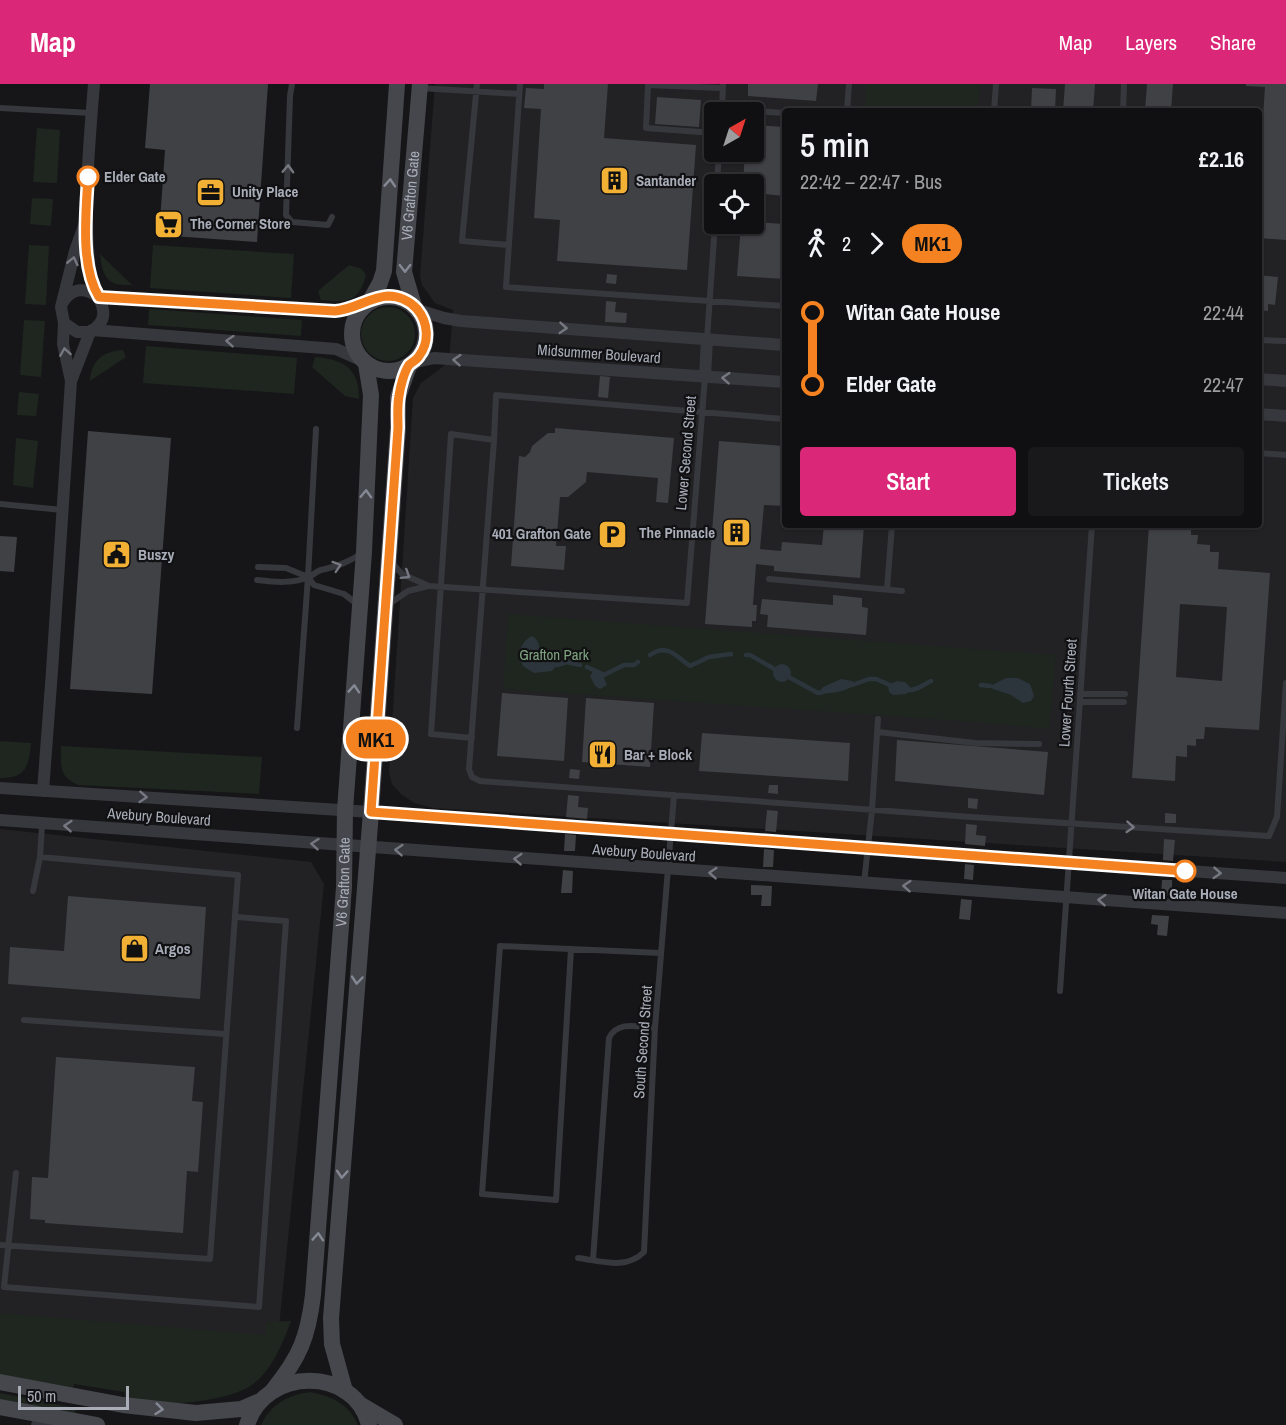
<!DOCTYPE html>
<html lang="en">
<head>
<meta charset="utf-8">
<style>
	:root { --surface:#101012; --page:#19191b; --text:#f1f3f6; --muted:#9c9d9f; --line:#303032; --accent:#db2777 }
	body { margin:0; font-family:"Archivo Narrow",sans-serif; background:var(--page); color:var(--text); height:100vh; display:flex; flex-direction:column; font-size:22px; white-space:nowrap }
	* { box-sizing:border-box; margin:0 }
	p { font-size:20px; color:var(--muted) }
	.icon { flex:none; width:33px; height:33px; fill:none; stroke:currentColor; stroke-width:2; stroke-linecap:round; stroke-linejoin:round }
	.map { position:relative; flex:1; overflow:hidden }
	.panel { position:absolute; left:782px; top:24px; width:480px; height:420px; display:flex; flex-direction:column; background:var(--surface); border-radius:6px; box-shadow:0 2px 4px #0004,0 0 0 2px var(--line) }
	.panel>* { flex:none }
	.badge { padding:0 12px; border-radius:20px; font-size:21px; line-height:39px }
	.needle { width:39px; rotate:39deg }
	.tools { position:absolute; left:704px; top:18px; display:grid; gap:12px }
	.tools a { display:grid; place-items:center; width:60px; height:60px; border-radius:6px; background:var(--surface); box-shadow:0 2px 4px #0004,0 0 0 2px var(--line); font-size:30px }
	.scale { position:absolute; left:18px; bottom:15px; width:111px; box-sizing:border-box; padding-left:6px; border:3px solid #a8adb8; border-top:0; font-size:16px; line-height:21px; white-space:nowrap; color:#a8adb8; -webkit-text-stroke:4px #111113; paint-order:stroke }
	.map>.badge { position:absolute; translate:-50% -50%; box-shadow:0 0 0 3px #fff }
	.legs { display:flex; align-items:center; gap:9px; height:66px; padding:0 18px; font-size:20px }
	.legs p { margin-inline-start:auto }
	.headline { display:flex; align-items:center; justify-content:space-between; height:102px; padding:0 18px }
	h1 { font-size:33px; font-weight:600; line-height:45px }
	.cta { display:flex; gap:12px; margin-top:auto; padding:12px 18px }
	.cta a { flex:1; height:69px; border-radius:6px; background:var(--accent); color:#fff; font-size:24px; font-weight:600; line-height:69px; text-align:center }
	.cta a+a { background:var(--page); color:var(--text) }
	ul { padding:0 18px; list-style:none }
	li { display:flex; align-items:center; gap:21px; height:72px; font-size:22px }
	li i { display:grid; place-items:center; width:9px; height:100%; margin:0 8px; background:currentColor }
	li i::after { content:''; width:15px; height:15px; margin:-8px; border:4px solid; border-radius:50%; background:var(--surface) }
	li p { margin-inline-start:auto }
	li:first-child i { background:linear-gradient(#0000 50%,currentColor 0) }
	li:last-child i { background:linear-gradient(currentColor 50%,#0000 0) }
	header { display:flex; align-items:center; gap:36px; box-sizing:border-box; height:84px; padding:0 30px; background:var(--accent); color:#fff }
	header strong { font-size:28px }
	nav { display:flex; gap:33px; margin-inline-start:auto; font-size:21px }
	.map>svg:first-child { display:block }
</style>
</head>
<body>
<header>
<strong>Map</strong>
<nav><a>Map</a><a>Layers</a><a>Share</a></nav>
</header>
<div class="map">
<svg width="1286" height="1341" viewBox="0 0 1286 1341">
	<rect width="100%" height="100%" fill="#161618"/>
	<path fill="#222225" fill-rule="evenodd" d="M435,0H1286V778L433,724L414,719L401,710L392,700L389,688L413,314L421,299L449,278L453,226L435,219L422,201L420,192ZM784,27H1258V441H784ZM714,28H753V68H714ZM714,100H753V140H714Z
		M0,745L311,778L324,800L278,1253L0,1235Z"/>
	<path fill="#1e261f" d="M866,0H980L978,27H865Z
		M37,44L60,46L57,99L33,98Z
		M32,114L53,115L51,142L30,140Z
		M29,161L49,162L46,221L25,220Z
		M153,161L294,170L291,214L150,204Z
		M100,170L132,201C107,202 103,194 100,170Z
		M349,181L362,185L366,191C358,220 347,218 321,216L318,207Z
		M361 250a27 27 0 1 1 54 0a27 27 0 1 1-54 0Z
		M149,225L302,236L301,252L148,241Z
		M24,236L45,237L41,293L20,291Z
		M146,262L297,274L294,310L143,299Z
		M123,266L126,273L90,297C91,277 103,267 123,266Z
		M315,273C342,275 360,284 359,315L345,312L312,283Z
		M19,308L39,310L36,332L17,331Z
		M16,354L38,357L33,404L13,401Z
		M508,530L1056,571L1049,645L976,638L503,605Z
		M0,657L31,659C29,683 25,695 0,694Z
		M61,662L262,673L259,710L78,701C58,692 61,681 61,662Z
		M0,1229L266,1251V1238L291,1237C282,1261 271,1289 249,1303C231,1313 196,1319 176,1319C159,1319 142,1315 125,1313L124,1308L74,1300L73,1306L0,1292Z
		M310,1308C332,1312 349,1320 358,1341H261C271,1320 288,1311 310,1308Z
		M0,1309L76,1324L75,1331L0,1318Z"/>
	<path fill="#2c353c" d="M532,552C541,557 538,564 542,572C550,572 555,573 557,581L552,587L534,589L523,582C517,570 520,558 532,552Z
		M773 589a9 9 0 1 1 18 0a9 9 0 1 1-18 0Z
		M595,584L601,587L607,601L600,605L595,602L590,592Z
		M1006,594H1018L1030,600L1034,612L1031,617L1023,619L1011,611L993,605L990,602Z
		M841,595L852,597L856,600C848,607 829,611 818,609L823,603Z
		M897,597L905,598L910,603V607L906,610L893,611L889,608L888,601Z"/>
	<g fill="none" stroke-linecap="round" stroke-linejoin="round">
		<path stroke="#2c353c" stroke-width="4.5" d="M650,571C667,559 676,572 690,582L709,573L731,570
			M746,571H750L778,587
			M557,581L567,578L580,581
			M587,583L604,591L624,581H634L638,578
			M785,591L818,609L823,608
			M852,601L869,595H876L892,602
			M981,601L990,602
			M906,606C914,608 923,601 931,597"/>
	</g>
	<path fill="#404145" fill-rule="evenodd" d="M150,0H268L257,158L159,151L165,66L145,64Z
		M544,0H608L604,54L696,61L687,186L557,177L560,136L534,134L541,25L524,24L526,4L544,5Z
		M748,0H818L816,17L748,12Z
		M1065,0H1095L1093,27H1063Z
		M1147,0H1173L1171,27H1145Z
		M1246,0H1286V156L1258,154V107L1265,3L1246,2Z
		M1032,4L1056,5L1055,27H1031Z
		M657,13L701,16L699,43L655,40Z
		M753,41L784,43V112L753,109V100H743L745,68H753Z
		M753,138L784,140V195L737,192L741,140H753Z
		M607,190L617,191L616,200L606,199Z
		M1258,191L1278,193L1275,221L1268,220V227L1258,226Z
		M606,217L616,218L615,228L627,229L626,239L605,238Z
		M600,292L610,293L608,314L598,313Z
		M555,344L674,354L668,419L656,418L658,394L587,388L586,398L568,413H560L556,462H566L564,486L511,482L519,372L525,373L530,368L532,362L548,349H555Z
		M88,347L171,354L152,610L70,605Z
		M719,357L784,362V422L764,421L760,465L781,467L782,458L822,461L824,441H864L860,494L774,487V482L756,480L753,521H757L756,537H752V543L705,540Z
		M1149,441H1191V451H1198L1197,460L1210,461V468H1219L1218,485L1270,489L1259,646L1205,643L1204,655H1196V662L1187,661V673L1176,672L1175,697L1132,694ZM1180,520L1227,523L1222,597L1176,593Z
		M0,452L17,453L14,488L0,487Z
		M833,511L862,514V523L868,524L866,551L767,543L768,531L760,530L762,515L833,521Z
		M502,609L568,614L564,677L497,672Z
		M586,614L654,619L650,683L582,678Z
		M702,649L850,659L848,697L699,687Z
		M897,656L1048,668L1044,711L895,697Z
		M570,685L580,686L579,695L569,694Z
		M769,701H778V710L768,709Z
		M568,711L579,712L578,723L588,724L587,735L566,733Z
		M968,714L978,715L977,725L968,724Z
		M767,726L778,727L776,748L765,747Z
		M1165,729L1176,730V739H1165Z
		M966,740L977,741L976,751L986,752L985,762L965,760Z
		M565,750L576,751L575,767H564Z
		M1164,755L1175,756L1173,777L1163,776Z
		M764,765L774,766L773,783H763Z
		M965,780L974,781L973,796L964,795Z
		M563,786L573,787L572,809H561Z
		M1162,796H1172V812L1161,811Z
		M751,801L772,802L771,822H761L762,811H751Z
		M68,812L206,823L200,915L8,900L10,863L64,867Z
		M961,815L972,816L970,836L959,835Z
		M1152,831L1169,832L1167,852L1157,851L1158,841L1151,840Z
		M56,973L195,983L192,1017L203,1018L198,1088L187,1087L183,1149L45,1139V1136L30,1135L32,1093L48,1094Z"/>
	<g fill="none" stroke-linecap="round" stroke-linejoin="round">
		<path stroke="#37383d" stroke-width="6" d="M292,0L290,12L286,131L292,138L328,141L332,133
			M477,0L462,157L508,161
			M520,0L506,203L784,222
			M420,4L519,10
			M0,24L91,29
			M722,25L784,29
			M722,26L723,1
			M847,27L849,0
			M994,27L996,0
			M1123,27L1124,0
			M714,49L646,44L648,1L722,4
			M1258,63L1261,64
			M717,100L719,68
			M707,255L715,140
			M1258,256L1286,257
			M784,335L496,311L494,356L469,685L472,693L480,697L971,733L1269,752L1277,733L1286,599
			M1258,369L1286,371
			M0,420L63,426
			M392,479L402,490L429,502L687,519L705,293
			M258,483L286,484L308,493L314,501L344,510L357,520
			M769,495L902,507
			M257,496C274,498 292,500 309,493C313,491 317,487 321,486C338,482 346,479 361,470
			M887,505L892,441
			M389,520L408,507L428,502
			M1080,610H1125
			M1080,618H1124
			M297,644L308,493L316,345
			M878,648L975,659L1039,660
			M472,654L431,650L451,350L494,356
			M864,799L872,726L878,635
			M33,807L40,773L42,741
			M571,865L556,1116L482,1110L500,862L661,869
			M1060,907L1092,441
			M24,936L225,950
			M16,1089L4,1203L259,1223L286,837L236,833
			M0,1161L210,1175L238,791L40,773
			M578,1174C602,1177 626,1186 644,1168L655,944L674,711
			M593,1176L609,954C618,936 638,943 655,944"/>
		<path stroke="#37383d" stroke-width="12" d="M99,213L332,227H342L367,219
			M63,218C72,204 84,203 97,212
			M418,226L444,234L461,237L784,261
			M64,239L77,248H90C119,231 92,210 90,188C83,125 89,62 94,0
			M92,246L336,265L363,277
			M412,279L434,274L784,298
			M705,293L707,255
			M1258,295L1286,297
			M71,297L90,248
			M1258,330L1286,332
			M0,704L371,728L1286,794
			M43,707L52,587L71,297L63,260L64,239L61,223L75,167L86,136
			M0,736L1286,829
			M37,1341L54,1333"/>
		<g stroke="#45474d" stroke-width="16">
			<circle cx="389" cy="250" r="37"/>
			<path d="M370,217L380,199L384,187L397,0"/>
			<path id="s1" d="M414,222L404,188L420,0"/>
			<path d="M0,1298L123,1321L196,1329L241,1325L260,1317"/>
			<path id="s2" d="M273,1306C300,1273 308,1253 313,1211L344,803L345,726L364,468L371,311L366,280"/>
			<path d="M345,1307L332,1260L331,1234L371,728L398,344V313L409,282"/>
			<path d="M361,1321L395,1341"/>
			<path d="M0,1323L97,1341"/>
			<path d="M247,1341C265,1282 355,1282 369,1341"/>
		</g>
	</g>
	<defs><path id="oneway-chevron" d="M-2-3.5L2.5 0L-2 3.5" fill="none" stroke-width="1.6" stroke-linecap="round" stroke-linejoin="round" transform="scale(1.5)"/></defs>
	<g stroke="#757881">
		<use href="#oneway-chevron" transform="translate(288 85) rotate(-88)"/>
		<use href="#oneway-chevron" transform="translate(73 177) rotate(-77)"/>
		<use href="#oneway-chevron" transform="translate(563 244) rotate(4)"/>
		<use href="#oneway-chevron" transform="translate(230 257) rotate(-176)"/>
		<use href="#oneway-chevron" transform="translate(65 268) rotate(-99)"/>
		<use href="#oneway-chevron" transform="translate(457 276) rotate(-176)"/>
		<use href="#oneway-chevron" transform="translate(726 294) rotate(-176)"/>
		<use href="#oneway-chevron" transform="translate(337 482) rotate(-18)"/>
		<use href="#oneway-chevron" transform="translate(406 491) rotate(32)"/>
		<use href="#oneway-chevron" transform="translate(143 713) rotate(4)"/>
		<use href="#oneway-chevron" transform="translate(68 742) rotate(-176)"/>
		<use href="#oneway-chevron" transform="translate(1130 743) rotate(4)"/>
		<use href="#oneway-chevron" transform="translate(315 760) rotate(-175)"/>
		<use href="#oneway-chevron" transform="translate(399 766) rotate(-176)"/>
		<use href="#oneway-chevron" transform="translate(518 775) rotate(-176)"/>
		<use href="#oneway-chevron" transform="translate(713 789) rotate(-176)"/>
		<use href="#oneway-chevron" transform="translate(1217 789) rotate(4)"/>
		<use href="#oneway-chevron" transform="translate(907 802) rotate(-176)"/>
		<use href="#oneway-chevron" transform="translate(1102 816) rotate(-176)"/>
	</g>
	<g stroke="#858993">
		<use href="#oneway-chevron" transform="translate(390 99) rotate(-86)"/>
		<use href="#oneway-chevron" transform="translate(405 184) rotate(90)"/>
		<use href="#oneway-chevron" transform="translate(366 410) rotate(-88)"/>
		<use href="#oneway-chevron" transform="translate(354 605) rotate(-86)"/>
		<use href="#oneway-chevron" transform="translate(357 896) rotate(95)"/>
		<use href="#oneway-chevron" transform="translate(342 1090) rotate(94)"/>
		<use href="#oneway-chevron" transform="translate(318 1153) rotate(-86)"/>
		<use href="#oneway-chevron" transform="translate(159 1325) rotate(6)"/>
	</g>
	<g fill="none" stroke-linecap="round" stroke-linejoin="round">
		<defs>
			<path id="line-1" d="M88,93C86,129 80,182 99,213L335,227C353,226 370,213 388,212C399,212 410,217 417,225C428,238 430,258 419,272C417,276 412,278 409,281C404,288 400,304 399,312C397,322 398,334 398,344L371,728L1185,787"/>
		</defs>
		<use href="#line-1" stroke="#fff" stroke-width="14"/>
		<use href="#line-1" stroke="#f58220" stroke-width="9"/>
	</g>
	<defs>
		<symbol id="building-square" viewBox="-11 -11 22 22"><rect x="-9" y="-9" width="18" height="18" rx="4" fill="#f2b134" stroke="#111113"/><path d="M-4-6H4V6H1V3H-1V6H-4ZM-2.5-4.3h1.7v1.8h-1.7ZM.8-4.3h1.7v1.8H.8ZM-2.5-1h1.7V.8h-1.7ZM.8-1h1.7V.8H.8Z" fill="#111"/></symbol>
		<symbol id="office-square" viewBox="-11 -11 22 22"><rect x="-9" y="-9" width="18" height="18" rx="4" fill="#f2b134" stroke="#111113"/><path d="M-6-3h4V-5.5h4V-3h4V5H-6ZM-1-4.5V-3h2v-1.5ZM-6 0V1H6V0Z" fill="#111"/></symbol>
		<symbol id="supermarket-square" viewBox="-11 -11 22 22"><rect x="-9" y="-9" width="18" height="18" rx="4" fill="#f2b134" stroke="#111113"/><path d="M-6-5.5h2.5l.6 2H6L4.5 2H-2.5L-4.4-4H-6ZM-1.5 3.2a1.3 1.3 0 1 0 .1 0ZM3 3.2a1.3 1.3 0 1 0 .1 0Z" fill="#111"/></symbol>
		<symbol id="parking-square" viewBox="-11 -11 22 22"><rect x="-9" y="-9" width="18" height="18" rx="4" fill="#f2b134" stroke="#111113"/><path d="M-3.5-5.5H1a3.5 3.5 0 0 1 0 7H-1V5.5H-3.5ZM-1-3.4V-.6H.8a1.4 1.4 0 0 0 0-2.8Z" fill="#111"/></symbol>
		<symbol id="civic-square" viewBox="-11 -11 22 22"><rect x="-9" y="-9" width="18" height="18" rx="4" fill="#f2b134" stroke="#111113"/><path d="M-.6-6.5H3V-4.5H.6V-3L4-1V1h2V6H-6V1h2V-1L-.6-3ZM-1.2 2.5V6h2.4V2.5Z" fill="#111"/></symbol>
		<symbol id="restaurant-square" viewBox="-11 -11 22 22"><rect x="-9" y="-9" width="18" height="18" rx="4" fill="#f2b134" stroke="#111113"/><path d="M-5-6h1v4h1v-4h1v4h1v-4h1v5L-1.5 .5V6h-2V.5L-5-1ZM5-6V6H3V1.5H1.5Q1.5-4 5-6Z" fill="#111"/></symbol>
		<symbol id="shop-square" viewBox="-11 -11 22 22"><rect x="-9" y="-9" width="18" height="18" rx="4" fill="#f2b134" stroke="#111113"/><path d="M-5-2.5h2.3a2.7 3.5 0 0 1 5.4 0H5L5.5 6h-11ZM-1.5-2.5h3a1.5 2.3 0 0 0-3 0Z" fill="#111"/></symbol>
	</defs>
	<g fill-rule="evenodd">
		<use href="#building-square" x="598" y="80" width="33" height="33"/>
		<use href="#office-square" x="194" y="92" width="33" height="33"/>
		<use href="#supermarket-square" x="152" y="124" width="33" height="33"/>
		<use href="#building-square" x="720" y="432" width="33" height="33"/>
		<use href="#parking-square" x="596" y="434" width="33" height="33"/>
		<use href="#civic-square" x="100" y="454" width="33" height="33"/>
		<use href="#restaurant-square" x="586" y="654" width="33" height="33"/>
		<use href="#shop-square" x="118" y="848" width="33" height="33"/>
	</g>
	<g fill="#fff" stroke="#f58220" stroke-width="3">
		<circle cx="88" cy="93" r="10"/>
		<circle cx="1185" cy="787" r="10"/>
	</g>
	<g text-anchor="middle" stroke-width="4.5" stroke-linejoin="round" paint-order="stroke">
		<g font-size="15" font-weight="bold" fill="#a8adb8" stroke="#111113" text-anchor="start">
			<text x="104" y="98">Elder Gate</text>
			<text x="1185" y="815" text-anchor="middle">Witan Gate House</text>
		</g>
		<g font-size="15" font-weight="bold" fill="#a8adb8" stroke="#111113" text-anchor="start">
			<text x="636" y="102">Santander</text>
			<text x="232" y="113">Unity Place</text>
			<text x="190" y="145">The Corner Store</text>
			<text x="715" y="454" text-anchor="end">The Pinnacle</text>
			<text x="591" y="455" text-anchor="end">401 Grafton Gate</text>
			<text x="138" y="476">Buszy</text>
			<text x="624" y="676">Bar + Block</text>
			<text x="155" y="870">Argos</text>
		</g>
		<g font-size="15" fill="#a8adb8" stroke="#111113">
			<text dy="5" stroke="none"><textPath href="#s1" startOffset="112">V6 Grafton Gate</textPath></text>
			<text transform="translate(599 270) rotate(4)" y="5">Midsummer Boulevard</text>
			<text transform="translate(686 369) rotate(-85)" y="5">Lower Second Street</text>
			<text transform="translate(1068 609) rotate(-86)" y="5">Lower Fourth Street</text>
			<text transform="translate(159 733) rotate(4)" y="5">Avebury Boulevard</text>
			<text transform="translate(644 769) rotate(4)" y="5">Avebury Boulevard</text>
			<text dy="5" stroke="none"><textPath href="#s2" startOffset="519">V6 Grafton Gate</textPath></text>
			<text transform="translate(643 958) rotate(-86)" y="5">South Second Street</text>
		</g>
		<g font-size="15" fill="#7fa381" stroke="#111113">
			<text x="554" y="576">Grafton Park</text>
		</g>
	</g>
</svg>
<div class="tools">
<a><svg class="needle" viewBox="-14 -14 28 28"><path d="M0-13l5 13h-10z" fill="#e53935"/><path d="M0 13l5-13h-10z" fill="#9c9d9f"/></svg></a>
<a><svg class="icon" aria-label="locate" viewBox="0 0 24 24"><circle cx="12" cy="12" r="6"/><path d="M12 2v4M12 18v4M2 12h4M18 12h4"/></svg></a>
</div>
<div class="scale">50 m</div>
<b class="badge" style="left:376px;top:655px;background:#f58220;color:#111">MK1</b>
<section class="panel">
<div class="headline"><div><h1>5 min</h1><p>22:42 – 22:47 · Bus</p></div><b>£2.16</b></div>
<div class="legs"><svg class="icon" aria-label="walk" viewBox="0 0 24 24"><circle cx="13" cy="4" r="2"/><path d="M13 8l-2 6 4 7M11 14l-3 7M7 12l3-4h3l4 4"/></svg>2<svg class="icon" aria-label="forward" viewBox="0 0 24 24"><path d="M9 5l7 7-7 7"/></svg><b class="badge" style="background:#f58220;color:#111">MK1</b></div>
<ul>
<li><i style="color:#f58220"></i><b>Witan Gate House</b><p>22:44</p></li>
<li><i style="color:#f58220"></i><b>Elder Gate</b><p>22:47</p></li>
</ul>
<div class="cta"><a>Start</a><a>Tickets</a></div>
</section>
</div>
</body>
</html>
